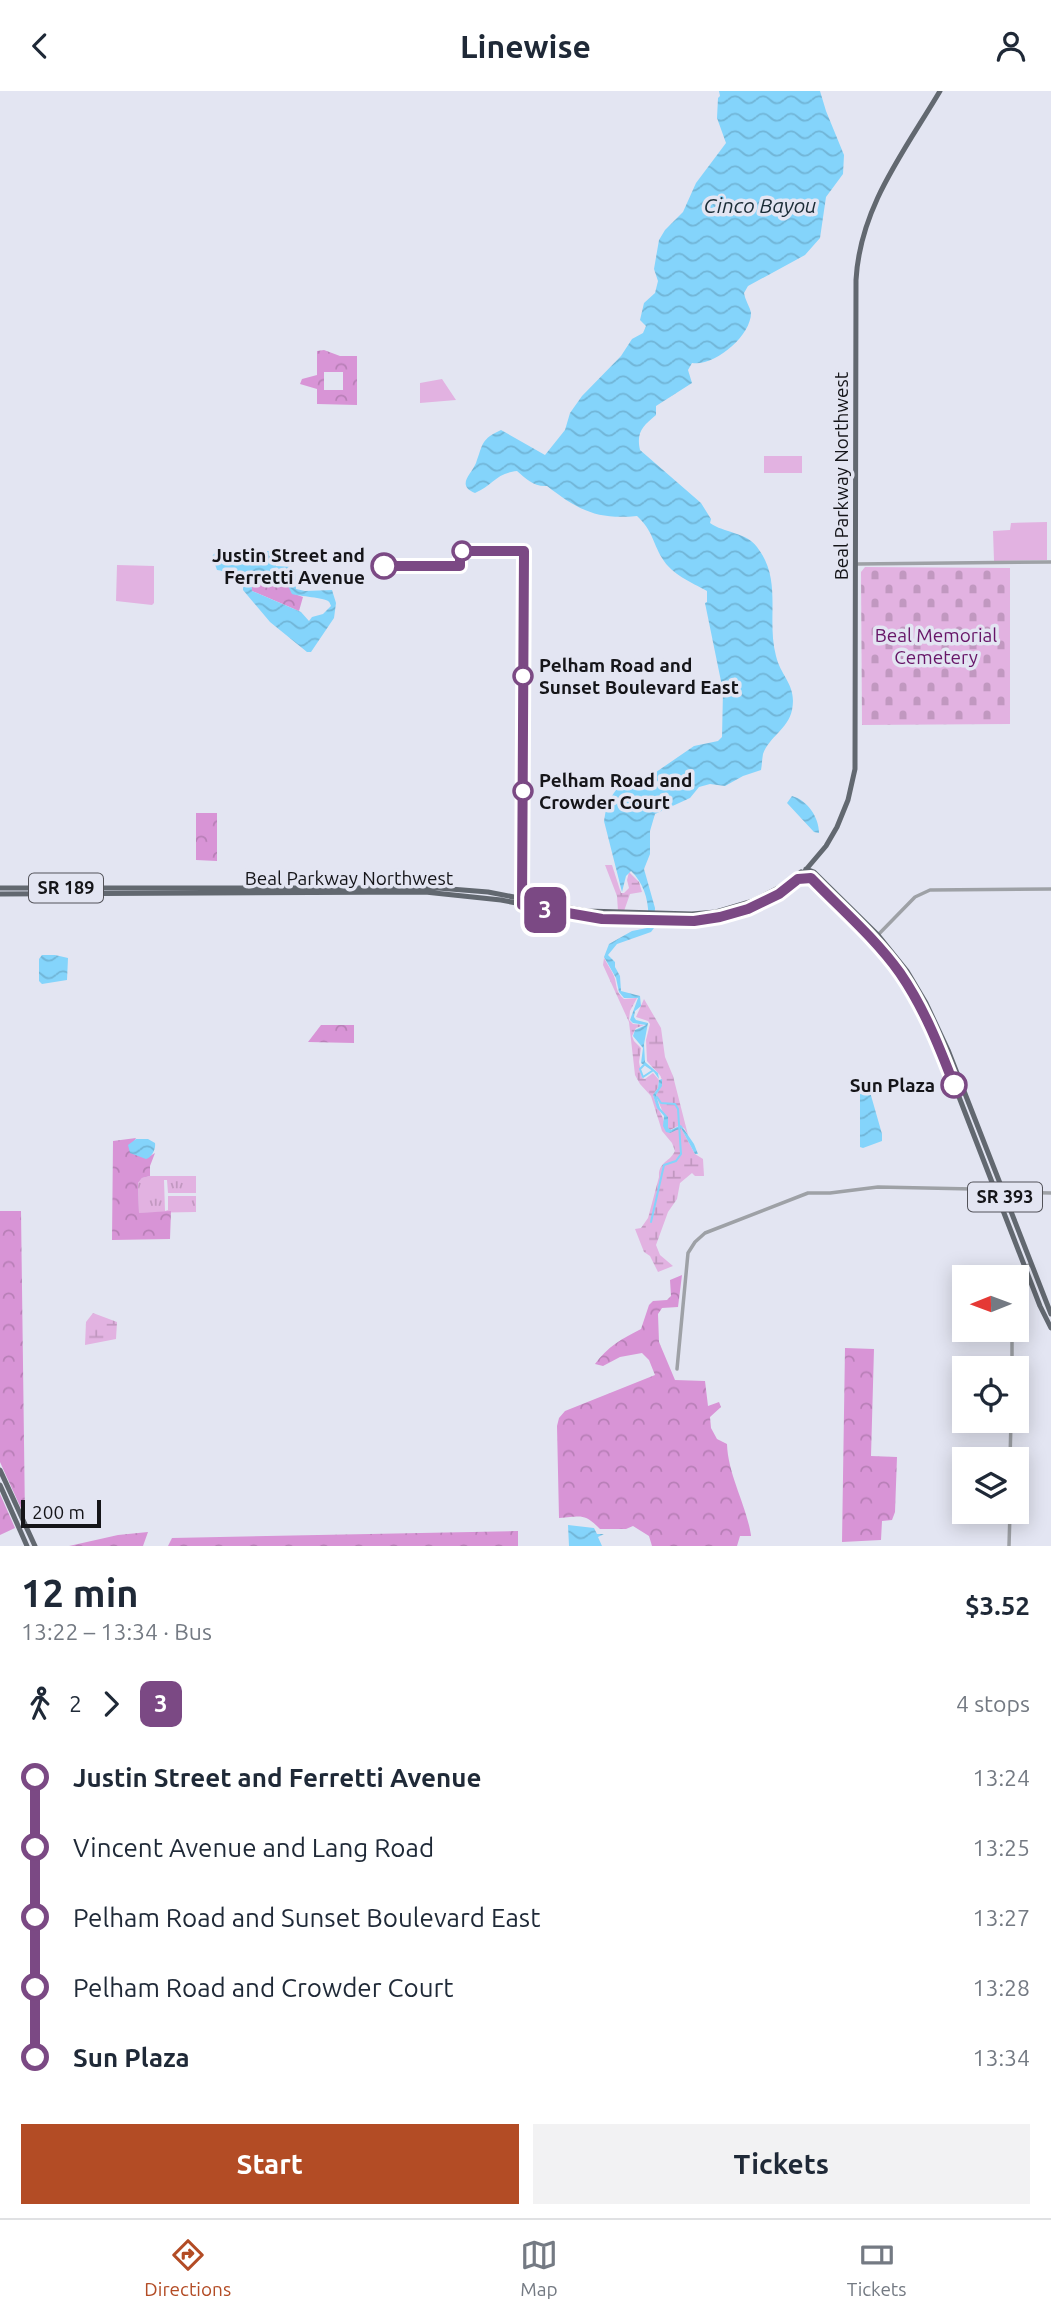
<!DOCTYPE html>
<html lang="en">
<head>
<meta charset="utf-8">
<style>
	:root { --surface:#fff; --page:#f2f2f3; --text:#1f2937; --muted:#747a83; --line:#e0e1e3; --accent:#b34c25 }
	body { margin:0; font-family:Ubuntu,sans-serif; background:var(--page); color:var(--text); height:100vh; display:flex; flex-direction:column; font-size:26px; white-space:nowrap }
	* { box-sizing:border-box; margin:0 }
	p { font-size:23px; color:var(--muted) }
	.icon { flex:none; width:38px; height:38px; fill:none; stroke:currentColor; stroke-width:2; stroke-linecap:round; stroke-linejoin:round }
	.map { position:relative; height:1455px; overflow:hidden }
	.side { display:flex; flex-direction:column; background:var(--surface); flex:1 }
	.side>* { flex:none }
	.badge { padding:0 14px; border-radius:10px; font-size:24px; line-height:46px }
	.needle { width:46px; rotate:269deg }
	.buttons { position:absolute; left:952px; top:1174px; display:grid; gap:14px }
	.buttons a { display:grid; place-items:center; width:77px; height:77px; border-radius:0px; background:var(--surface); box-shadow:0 4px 18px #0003; font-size:35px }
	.scale { position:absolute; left:21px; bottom:18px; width:80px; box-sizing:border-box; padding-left:7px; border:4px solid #151519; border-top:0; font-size:19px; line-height:24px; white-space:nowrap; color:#151519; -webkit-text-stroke:5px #e3e5f2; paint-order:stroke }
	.map>.badge { position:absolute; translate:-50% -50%; box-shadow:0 0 0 4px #fff }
	.legs { display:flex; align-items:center; gap:10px; height:77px; padding:0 21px; font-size:23px }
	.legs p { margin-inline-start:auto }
	.head { display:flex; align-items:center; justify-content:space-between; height:119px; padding:0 21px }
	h1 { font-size:38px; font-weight:700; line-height:52px }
	.cta { display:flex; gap:14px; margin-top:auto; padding:14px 21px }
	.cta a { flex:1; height:80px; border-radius:0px; background:var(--accent); color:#fff; font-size:28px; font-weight:700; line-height:80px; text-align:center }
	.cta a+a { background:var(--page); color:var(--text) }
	ul { padding:0 21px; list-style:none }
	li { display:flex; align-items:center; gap:24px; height:70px; font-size:26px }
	li i { display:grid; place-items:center; width:10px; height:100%; margin:0 9px; background:currentColor }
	li i::after { content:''; width:18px; height:18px; margin:-9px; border:5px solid; border-radius:50%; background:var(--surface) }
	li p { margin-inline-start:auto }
	li:first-child i { background:linear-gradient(#0000 50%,currentColor 0) }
	li:last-child i { background:linear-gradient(currentColor 50%,#0000 0) }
	header { display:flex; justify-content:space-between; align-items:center; height:91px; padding:0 21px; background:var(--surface); font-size:32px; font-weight:700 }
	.dock { display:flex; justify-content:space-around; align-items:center; height:98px; border-top:2px solid var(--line); background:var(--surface); font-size:19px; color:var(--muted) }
	.dock a { display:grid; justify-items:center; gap:4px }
	.dock .current { color:var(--accent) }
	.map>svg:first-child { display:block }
</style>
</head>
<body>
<header><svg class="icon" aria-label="back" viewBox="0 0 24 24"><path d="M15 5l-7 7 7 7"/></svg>Linewise<svg class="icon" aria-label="person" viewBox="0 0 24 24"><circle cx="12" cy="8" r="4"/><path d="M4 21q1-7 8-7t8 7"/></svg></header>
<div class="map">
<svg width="1051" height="1455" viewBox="0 0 1051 1455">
	<defs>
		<pattern id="grass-tufts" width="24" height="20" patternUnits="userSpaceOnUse" patternTransform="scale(1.75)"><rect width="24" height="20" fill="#e2b2e1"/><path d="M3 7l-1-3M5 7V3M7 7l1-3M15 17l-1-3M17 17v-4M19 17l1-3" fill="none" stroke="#c198c0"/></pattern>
		<pattern id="forest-crowns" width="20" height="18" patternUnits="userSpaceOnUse" patternTransform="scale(1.75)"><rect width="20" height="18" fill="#d894d6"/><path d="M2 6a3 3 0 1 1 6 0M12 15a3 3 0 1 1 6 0" fill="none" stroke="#b87fb7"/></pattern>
		<pattern id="wetland-marsh" width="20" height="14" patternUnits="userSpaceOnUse" patternTransform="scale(1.75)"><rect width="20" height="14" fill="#e2b2e1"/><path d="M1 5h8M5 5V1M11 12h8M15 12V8" fill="none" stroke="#c198c0"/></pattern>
		<pattern id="cemetery-stones" width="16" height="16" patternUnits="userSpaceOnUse" patternTransform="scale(1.75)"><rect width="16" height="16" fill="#e2b2e1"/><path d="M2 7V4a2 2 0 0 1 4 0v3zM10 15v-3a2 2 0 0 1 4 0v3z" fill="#c198c0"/></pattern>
		<pattern id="water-waves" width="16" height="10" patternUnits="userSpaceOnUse" patternTransform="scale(1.75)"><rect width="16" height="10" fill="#84d4fb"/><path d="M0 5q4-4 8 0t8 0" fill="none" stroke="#71b5d7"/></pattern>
	</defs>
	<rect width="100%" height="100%" fill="#e3e5f2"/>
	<path fill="url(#grass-tufts)" d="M150,1085H196V1102H168L167,1089H164L165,1120L168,1119V1105H196V1121L139,1122L138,1092L142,1087Z"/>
	<path fill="url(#forest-crowns)" fill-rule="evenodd" d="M324,259L340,265H357V314L317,313V298L300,293L302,288L317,284V260ZM324,281H343V299H324Z
		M255,482L287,489L292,502L303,506L299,520L252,500L251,488H243V486Z
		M196,722H217V770L196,769Z
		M321,934H354V952L308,951Z
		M136,1047L133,1052L150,1065L155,1062L150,1075V1085L142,1087L138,1092L139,1122L171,1120L170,1148L112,1149L113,1050Z
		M0,1120H21L25,1426L0,1371Z
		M682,1184L678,1216L662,1217L658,1223L659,1251L675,1289L705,1290L708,1315L719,1311L721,1316L710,1326L711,1337L717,1348L727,1353C728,1384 746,1413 751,1444V1445H740L737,1455H652L649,1445L633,1435L626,1438H600C583,1421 581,1426 559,1427L557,1335L559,1327L565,1320L655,1284L649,1269L642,1262L620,1266L603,1275L595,1273C607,1256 623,1247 641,1238L649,1214L653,1210L667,1209L671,1205L670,1189Z
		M845,1257L874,1258L871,1365L897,1366L895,1421L892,1429L882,1430L881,1449L842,1451Z
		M0,1403L15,1437L0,1444Z
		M518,1440V1455H168L172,1447Z
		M148,1441L143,1455H69L118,1444Z"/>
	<path fill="url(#wetland-marsh)" d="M605,774H612L621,802H624L629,797L627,789L629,781L639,791L642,801L630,803L624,820H618L617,805Z
		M604,867C607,873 613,881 615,888C617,897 616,901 624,908L637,907L630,920L629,929L633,933L644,934L636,937L632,945L634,950L641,957L639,971L642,987L645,988L653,982L659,989L658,997L653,1004C657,1018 665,1026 666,1040L681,1037L695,1063L703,1068L704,1085H695L692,1082L680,1092L677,1108L668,1121L656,1154L660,1164L673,1175L658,1181L650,1165L644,1161L635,1138L641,1137L648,1127L659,1086C658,1071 670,1071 675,1060L672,1052L662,1040L651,1005L640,993L635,984L629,931L603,874Z
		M644,908L661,937L665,966L673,985L688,1044L684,1037L678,1035L670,1039L668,1037C666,1026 660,1016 656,1004C669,985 658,984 647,970L646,949L650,933L648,930L636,926Z
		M93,1222L117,1231L116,1248L85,1254L86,1231Z"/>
	<path fill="url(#cemetery-stones)" d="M865,476L1010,477V633L862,634L861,481Z"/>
	<path fill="#e2b2e1" d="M442,288L456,309L420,312V292Z
		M764,365H802V382H764Z
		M1047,431V469L994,470L993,440L1010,439L1011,432Z
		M117,474L154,475V512L152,514L116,510Z"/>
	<path fill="url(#water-waves)" d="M719,0H820L826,20L844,64L843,83L826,106L820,147L805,164L748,195L744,202C745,209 750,216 751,222C751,245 714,276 692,272L688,279L692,292L656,315V324C643,335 636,341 640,359L701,412L711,428L710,432C724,442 746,441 757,456C783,489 766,527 776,565C781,586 797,594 792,619C788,638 769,646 763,663C762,668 762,674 761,679L743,685L725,695L710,693L699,696L690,707L655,723L650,740V763L644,778L655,817L654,837L651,841L617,853L608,864L615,871V876L620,885L621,900L640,905L641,915L635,920L634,926L636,929L648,932L644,953L645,971L658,982L659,988L654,981L641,972L643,957L633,945L635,939L646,934L633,932L630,929L638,907H624L619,901L616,887L604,866L609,853L632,840L647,837C651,817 646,794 631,780L626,785L622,801L604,730L607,712L616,699L646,688L694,655L718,650L722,646L723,600L705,512L707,511V500C691,491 672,484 662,467C652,450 653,440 637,425C597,429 578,419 547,395C534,396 526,388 517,380C496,382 493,394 475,402C456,394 471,384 476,372C483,353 481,348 501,339L545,364L565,339L570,322L582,305L621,265L632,248L643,242L646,235L640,229L644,212L655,202L658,190L654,178L659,149L665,139L683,121L696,92L726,52L717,27L718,7L720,5Z
		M217,460H275L276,475L292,476L295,480L296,498L305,500L332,499L336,512L334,527L311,561H307L270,531L243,499V488L251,487L252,500L301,521L309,530L312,526L323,523L331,515C330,513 330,511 328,510C325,507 299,505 292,503L284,487L267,485L259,482C255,483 251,485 247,486C237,488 227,480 217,479L212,465Z
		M792,705C807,709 819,726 819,742L814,741L787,712Z
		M55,864L68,867L67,889L42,893L39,890V868L42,864Z
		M662,988V995L656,1004L660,1017L668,1026V1037L671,1039L681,1034L694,1053L698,1063H695L681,1037L670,1042L666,1041L663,1035L664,1025L657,1017L653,1004L658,997L659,989Z
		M863,993L870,1001L882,1043V1050L863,1057L860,1056V995Z
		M136,1048H148L155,1052C156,1058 152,1066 146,1068L130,1062L128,1054Z
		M568,1434L594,1437L597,1443H604L598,1446L602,1455H569Z"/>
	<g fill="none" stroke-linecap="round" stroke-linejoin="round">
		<path stroke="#84d4fb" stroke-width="2" d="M644,974L640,978L643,986L652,980
			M651,1131L664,1074L676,1070L681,1063L678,1018L675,1013L661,1012L657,1006"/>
		<path stroke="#9ea1a6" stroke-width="3.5" d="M857,473L1051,471
			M873,849L915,806L930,799L1051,798
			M1004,1101L1051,1102
			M1013,1186L1016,1180L1031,1173
			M677,1278L688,1162L695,1151L705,1142L808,1102H830L878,1096L973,1098L996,1101
			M1012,1278V1239
			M1010,1368L1011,1330
			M1009,1455L1010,1421"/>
		<path stroke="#626870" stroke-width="5" d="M806,778L810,786C859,837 905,878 935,944L1040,1215L1051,1237
			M806,778L814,781L878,844L907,880L926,912L948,959L1051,1223
			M0,797H438L488,801L586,820L692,823L716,821L753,810L782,795L801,781
			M0,803L425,801L501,809L599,828H710L737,822L762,811L798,788L826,755L837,736L848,709L855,678L856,189C860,116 904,61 940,0
			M0,1379L35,1455
			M0,1394L27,1455"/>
	</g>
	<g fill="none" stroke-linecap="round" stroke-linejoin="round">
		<defs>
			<path id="line-1" d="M384,475H460V460H524L522,814L602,828L694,830L720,826L748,818L779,803L798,788L811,787C841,818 875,847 900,882C924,917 939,955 954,994"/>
		</defs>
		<use href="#line-1" stroke="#fff" stroke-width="16"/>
		<use href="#line-1" stroke="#7b4984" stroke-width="10"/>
	</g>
	<g fill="#fff" stroke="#7b4984" stroke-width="3.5">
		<circle cx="462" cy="460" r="9"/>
		<circle cx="384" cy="475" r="12"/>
		<circle cx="523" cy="585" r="9"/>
		<circle cx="523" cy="700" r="9"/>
		<circle cx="954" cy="994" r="12"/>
	</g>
	<g text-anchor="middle" stroke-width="7" stroke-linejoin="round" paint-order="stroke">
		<g fill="#e3e5f2" stroke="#53535a" stroke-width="2">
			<rect x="29" y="782.5" width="74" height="29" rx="5"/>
			<rect x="968" y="1091.5" width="74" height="29" rx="5"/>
		</g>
		<g font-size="18" font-weight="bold" fill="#151519">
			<text x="66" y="803">SR 189</text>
			<text x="1005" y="1112">SR 393</text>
		</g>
		<g font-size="19" fill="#151519" stroke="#e3e5f2">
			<text transform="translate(841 385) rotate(-90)" y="7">Beal Parkway Northwest</text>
			<text x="349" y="794">Beal Parkway Northwest</text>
		</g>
		<g font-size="19" font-weight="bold" fill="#151519" stroke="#e3e5f2" text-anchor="end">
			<text x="365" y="471">Justin Street and<tspan x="365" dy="22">Ferretti Avenue</tspan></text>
			<text x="539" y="581" text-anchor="start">Pelham Road and<tspan x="539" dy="22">Sunset Boulevard East</tspan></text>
			<text x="539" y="696" text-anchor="start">Pelham Road and<tspan x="539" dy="22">Crowder Court</tspan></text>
			<text x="935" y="1001">Sun Plaza</text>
		</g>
		<g font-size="19" fill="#671668" stroke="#e3e5f2">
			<text x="936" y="551">Beal Memorial<tspan x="936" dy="22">Cemetery</tspan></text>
		</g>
		<g font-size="21" font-style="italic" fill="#1a2c36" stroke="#e3e5f2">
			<text x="760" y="122">Cinco Bayou</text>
		</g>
	</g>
</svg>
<div class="buttons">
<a><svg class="needle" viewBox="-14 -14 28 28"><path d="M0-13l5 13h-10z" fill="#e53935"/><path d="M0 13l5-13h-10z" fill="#747a83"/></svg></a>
<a><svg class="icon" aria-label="locate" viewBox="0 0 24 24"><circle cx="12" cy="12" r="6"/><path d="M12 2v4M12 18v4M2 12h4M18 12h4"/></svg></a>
<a><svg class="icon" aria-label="layers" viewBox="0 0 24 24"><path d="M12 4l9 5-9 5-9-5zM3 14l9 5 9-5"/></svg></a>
</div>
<div class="scale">200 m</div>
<b class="badge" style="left:545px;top:819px;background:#7b4984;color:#fff">3</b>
</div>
<section class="side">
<div class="head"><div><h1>12 min</h1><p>13:22 – 13:34 · Bus</p></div><b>$3.52</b></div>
<div class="legs"><svg class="icon" aria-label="walk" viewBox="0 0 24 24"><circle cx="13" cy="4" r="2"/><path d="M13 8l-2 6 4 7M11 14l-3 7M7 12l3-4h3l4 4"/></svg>2<svg class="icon" aria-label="forward" viewBox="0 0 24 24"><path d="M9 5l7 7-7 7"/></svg><b class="badge" style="background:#7b4984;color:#fff">3</b><p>4 stops</p></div>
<ul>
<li><i style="color:#7b4984"></i><b>Justin Street and Ferretti Avenue</b><p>13:24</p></li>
<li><i style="color:#7b4984"></i><span>Vincent Avenue and Lang Road</span><p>13:25</p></li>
<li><i style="color:#7b4984"></i><span>Pelham Road and Sunset Boulevard East</span><p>13:27</p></li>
<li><i style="color:#7b4984"></i><span>Pelham Road and Crowder Court</span><p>13:28</p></li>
<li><i style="color:#7b4984"></i><b>Sun Plaza</b><p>13:34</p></li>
</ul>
<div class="cta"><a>Start</a><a>Tickets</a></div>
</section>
<nav class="dock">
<a class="current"><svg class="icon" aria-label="directions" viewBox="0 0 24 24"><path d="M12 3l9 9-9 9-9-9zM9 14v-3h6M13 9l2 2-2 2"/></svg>Directions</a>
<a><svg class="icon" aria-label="map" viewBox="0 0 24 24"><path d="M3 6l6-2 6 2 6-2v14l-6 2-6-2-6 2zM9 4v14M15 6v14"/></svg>Map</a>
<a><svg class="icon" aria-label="tickets" viewBox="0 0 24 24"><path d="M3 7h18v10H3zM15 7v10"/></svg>Tickets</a>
</nav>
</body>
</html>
